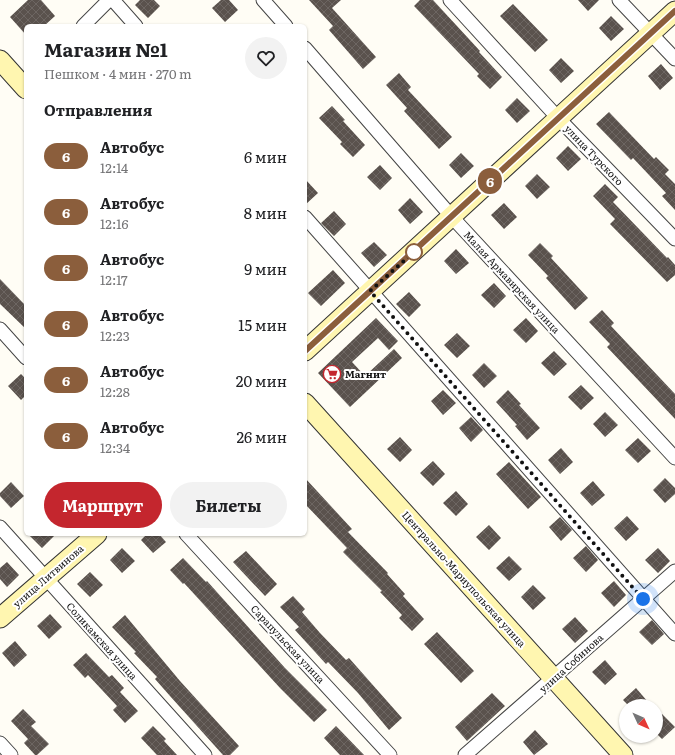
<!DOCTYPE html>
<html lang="ru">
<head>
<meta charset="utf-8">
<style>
	:root { --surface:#fff; --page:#f2f2f2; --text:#202124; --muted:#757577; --accent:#c4262e }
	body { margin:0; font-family:Literata,serif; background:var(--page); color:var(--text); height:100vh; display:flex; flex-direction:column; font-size:15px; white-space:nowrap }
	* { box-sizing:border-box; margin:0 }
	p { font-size:13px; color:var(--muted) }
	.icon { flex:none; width:22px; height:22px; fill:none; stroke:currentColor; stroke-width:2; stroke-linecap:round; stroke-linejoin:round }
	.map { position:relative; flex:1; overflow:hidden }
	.side { position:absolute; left:24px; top:24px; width:283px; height:512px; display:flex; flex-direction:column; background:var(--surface); border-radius:6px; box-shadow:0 1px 3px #0004 }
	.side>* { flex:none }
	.badge { padding:0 8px; border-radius:13px; font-size:14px; line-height:26px }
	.needle { width:26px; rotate:134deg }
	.controls { position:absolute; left:619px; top:699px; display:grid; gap:8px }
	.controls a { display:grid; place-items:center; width:44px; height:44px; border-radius:50%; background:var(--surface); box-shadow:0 1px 3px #0004; font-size:20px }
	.you { position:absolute; width:20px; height:20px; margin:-10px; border:3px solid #fff; border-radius:50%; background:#1a73e8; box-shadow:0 0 0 6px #1a73e833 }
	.map>.badge { position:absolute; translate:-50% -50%; box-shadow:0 0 0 2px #fff }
	h2 { padding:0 20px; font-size:15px; line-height:36px }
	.round { display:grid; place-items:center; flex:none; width:42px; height:42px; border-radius:21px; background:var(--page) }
	.overview { display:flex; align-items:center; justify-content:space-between; height:68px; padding:0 20px }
	h1 { font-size:19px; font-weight:700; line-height:30px }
	.action { display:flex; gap:8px; margin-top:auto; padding:8px 20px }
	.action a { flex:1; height:46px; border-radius:24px; background:var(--accent); color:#fff; font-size:16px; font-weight:700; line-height:46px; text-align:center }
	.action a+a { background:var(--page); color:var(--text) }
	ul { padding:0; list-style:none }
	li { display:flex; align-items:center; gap:12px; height:56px; padding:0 20px }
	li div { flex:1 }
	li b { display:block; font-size:15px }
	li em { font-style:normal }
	li .badge { min-width:44px; font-weight:700; text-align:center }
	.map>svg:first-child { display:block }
</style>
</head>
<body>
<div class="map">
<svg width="675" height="755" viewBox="0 0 675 755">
	<defs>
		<pattern id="building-cross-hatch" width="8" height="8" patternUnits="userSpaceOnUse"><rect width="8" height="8" fill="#5a524d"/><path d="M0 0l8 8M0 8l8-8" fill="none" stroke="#6d6662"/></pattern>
	</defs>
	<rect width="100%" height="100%" fill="#fffdf5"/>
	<path fill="url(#building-cross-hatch)" d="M28,0H41L55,16L44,26H26V35L10,17Z
		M140,0H154L160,6L148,18L135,5Z
		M221,0H229L238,10L225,22L212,8Z
		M309,0H341L332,8L376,57L363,69L329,30L333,26Z
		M420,0H433L480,51L479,52L502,77L490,89L477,76L479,74L414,6Z
		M578,0H599L588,11Z
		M513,4L548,40L535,52L500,16Z
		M611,16L624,29L611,41L599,28Z
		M561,58L574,71L561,83L549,70Z
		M661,64L673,78L660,90L648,76Z
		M399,73L411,87L408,90L452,137L439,149L404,111L407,108L386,85Z
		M517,98L530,111L517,123L505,110Z
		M332,106L345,120L343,121L365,145L353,157L340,144L342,142L319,118Z
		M609,112L654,159L656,157L669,170L665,174L675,184V210L662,196L666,193L633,158L631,160L596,124Z
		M568,146L581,159L568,171L556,158Z
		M461,153L474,166L461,178L449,165Z
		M380,165L392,178L380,190L367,177Z
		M537,174L550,187L537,199L525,186Z
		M305,179L318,193L305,205Z
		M605,184L618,197L613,202L667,258L668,257L675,265V275L667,282L610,224L615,219L593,196Z
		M410,198L423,212L410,224L398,210Z
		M504,203L517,217L504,229L491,215Z
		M334,211L346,224L334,236L321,223Z
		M374,242L387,255L374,267L361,253Z
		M540,243L553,256L551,258L588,298L575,310L546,278L548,276L528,255Z
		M456,249L469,263L456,274L444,261Z
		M333,270L345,283L321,306L308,293Z
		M0,279L26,306V329L0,304Z
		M494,283L506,296L494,308L481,295Z
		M409,292L421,305L409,317L396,304Z
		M602,310L614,323L611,326L675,394V419L607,347L610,344L589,322Z
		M376,318L398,341L389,350L378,338L352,362L365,376L394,349L402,358L350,407L318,373Z
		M526,318L538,331L526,343L513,330Z
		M457,333L470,346L457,358L444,345Z
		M554,351L567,364L554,376L541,363Z
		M484,363L497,376L484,388L472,375Z
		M21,374L26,379V395L21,400L8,386Z
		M581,385L594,398L581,410L568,397Z
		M443,390L456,403L443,415L431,401Z
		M508,390L521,404L519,405L540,428L527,440L515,426L517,425L496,402Z
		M605,412L618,425L605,437L593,424Z
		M471,417L483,430L471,442L459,428Z
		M400,437L412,450L400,462L387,449Z
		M638,438L651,451L638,463L625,450Z
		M561,448L573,462L560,474L548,460Z
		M433,461L445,474L433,486L420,473Z
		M509,462L541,497L528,509L496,474Z
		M305,478L352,529L348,532L388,573L387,574L405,594L403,596L424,619L412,631L399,618L402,615L380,592L382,591L343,552L347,548L305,504Z
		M665,478L675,488V494L665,503L653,490Z
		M593,481L605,495L592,506L580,493Z
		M11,482L24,496L11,508L0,496V493Z
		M456,491L468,504L456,516L443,503Z
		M627,516L639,529L626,541L614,528Z
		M560,517L572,530L561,541L549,527Z
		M489,525L501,538L489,550L476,537Z
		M28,534H56L42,548Z
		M147,534H159L166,542L153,553L141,540Z
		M586,546L598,560L586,572L573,558Z
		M122,548L135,561L122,573L110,560Z
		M658,548L670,561L658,573L645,560Z
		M246,551L277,584L265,596L233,562Z
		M509,556L522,569L509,581L496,568Z
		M183,558L206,582L207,581L285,668L327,710L314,722L280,688L184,583L183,584L170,570Z
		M7,562L19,575L7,587L0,579V568Z
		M90,572L103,585L90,597L77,584Z
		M614,581L626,595L614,607L601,593Z
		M533,585L546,598L533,610L521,597Z
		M293,596L305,609L302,612L320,633L346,660L349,658L402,718L389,730L358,693L328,662L326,664L295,630L299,627L280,607Z
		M50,614L62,627L49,639L37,626Z
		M125,615L180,681L239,746L230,755H223L214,745L170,696L155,679L157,677L134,653L136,652L112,627Z
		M575,617L588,631L575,643L562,629Z
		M652,620L664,634L652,645L639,632Z
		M437,632L474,671L461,683L424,644Z
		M15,641L27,655L14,667L2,653Z
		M86,653L109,677L112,675L124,688L120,692L138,711L125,723L113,710L117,706L88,675L85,678L73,665Z
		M605,660L617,674L605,685L592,672Z
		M636,688L648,702L644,706H629L623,700Z
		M492,693L505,706L467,741L455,727Z
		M23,709L36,722L31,726L49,744L37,755H35L24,743L28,739L11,721Z
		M662,714L675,727L662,739L656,733V720Z
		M153,726L166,739L164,741L177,755H157L141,738Z
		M336,726L364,755H340L324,738Z
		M535,730L548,744L534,755L523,742Z"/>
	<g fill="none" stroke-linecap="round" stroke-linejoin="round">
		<defs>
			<path id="street" d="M113,0L136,26
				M263,0L286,26
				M450,0L558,118L675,239
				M619,0L675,59
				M83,26L109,0
				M305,48L452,217L675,458
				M305,217L675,634
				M0,329L26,358
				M0,527L205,755
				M186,534L390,755
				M0,743L11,755
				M465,755L675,571"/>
			<path id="secondary" d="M0,60L26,89
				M305,351L675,11
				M305,403L623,755
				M0,618L97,534"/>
		</defs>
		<use href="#street" stroke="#444" stroke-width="15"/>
		<use href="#secondary" stroke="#333" stroke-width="21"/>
		<use href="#street" stroke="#fff" stroke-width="13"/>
		<use href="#secondary" stroke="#fff6b0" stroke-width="19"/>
	</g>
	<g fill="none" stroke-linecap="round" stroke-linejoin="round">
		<defs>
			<path id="line" d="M305,351L675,11"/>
		</defs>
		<use href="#line" stroke="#fff" stroke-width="9"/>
		<use href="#line" stroke="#8b5e3c" stroke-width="6"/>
		<path stroke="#111" stroke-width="4" stroke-dasharray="0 7.2" d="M414,252L370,291L643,599"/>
	</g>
	<defs>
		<symbol id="supermarket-ring" viewBox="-11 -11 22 22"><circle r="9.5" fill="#fff" stroke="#c4262e" stroke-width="1.5"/><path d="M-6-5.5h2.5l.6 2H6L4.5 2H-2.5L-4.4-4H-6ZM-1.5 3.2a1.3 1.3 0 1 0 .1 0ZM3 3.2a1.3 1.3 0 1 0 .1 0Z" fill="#c4262e"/></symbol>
	</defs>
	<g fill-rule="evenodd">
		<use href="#supermarket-ring" x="322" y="364" width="20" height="20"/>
	</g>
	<circle fill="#fff" stroke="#8b5e3c" stroke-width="2" cx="414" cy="252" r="8"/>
	<g text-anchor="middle" stroke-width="4" stroke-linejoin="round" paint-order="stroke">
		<g font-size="10" fill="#111" stroke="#fff">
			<text transform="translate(594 155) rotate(46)" y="4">улица Турского</text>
			<text transform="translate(512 282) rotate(47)" y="4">Малая Армавирская улица</text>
			<text transform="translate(48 576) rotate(-41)" y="4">улица Литвинова</text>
			<text transform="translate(464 579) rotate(48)" y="4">Центрально-Мариупольская улица</text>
			<text transform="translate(102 641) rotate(48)" y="4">Соликамская улица</text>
			<text transform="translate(288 644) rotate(47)" y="4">Сарапульская улица</text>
			<text transform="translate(571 663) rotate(-42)" y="4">улица Собинова</text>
		</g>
		<g font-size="10" font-weight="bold" fill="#111" stroke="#fff" text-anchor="start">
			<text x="345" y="378">Магнит</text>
		</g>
	</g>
</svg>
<div class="controls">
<a><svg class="needle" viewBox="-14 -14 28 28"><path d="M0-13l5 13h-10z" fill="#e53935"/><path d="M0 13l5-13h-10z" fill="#757577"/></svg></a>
</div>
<div class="you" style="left:643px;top:599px"></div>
<b class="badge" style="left:490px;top:181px;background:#8b5e3c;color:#fff">6</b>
<section class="side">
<div class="overview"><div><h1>Магазин №1</h1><p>Пешком · 4 мин · 270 m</p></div><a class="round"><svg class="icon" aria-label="heart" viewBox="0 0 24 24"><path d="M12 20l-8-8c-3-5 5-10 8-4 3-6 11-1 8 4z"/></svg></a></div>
<h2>Отправления</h2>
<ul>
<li><span class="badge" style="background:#8b5e3c;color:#fff">6</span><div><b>Автобус</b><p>12:14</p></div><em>6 мин</em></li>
<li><span class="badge" style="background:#8b5e3c;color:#fff">6</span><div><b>Автобус</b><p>12:16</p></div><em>8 мин</em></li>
<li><span class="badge" style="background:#8b5e3c;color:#fff">6</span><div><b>Автобус</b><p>12:17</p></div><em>9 мин</em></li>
<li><span class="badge" style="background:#8b5e3c;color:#fff">6</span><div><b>Автобус</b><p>12:23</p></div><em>15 мин</em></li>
<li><span class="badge" style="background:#8b5e3c;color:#fff">6</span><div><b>Автобус</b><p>12:28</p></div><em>20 мин</em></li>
<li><span class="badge" style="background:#8b5e3c;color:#fff">6</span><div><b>Автобус</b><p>12:34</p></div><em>26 мин</em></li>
</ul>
<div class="action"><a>Маршрут</a><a>Билеты</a></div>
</section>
</div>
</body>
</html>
